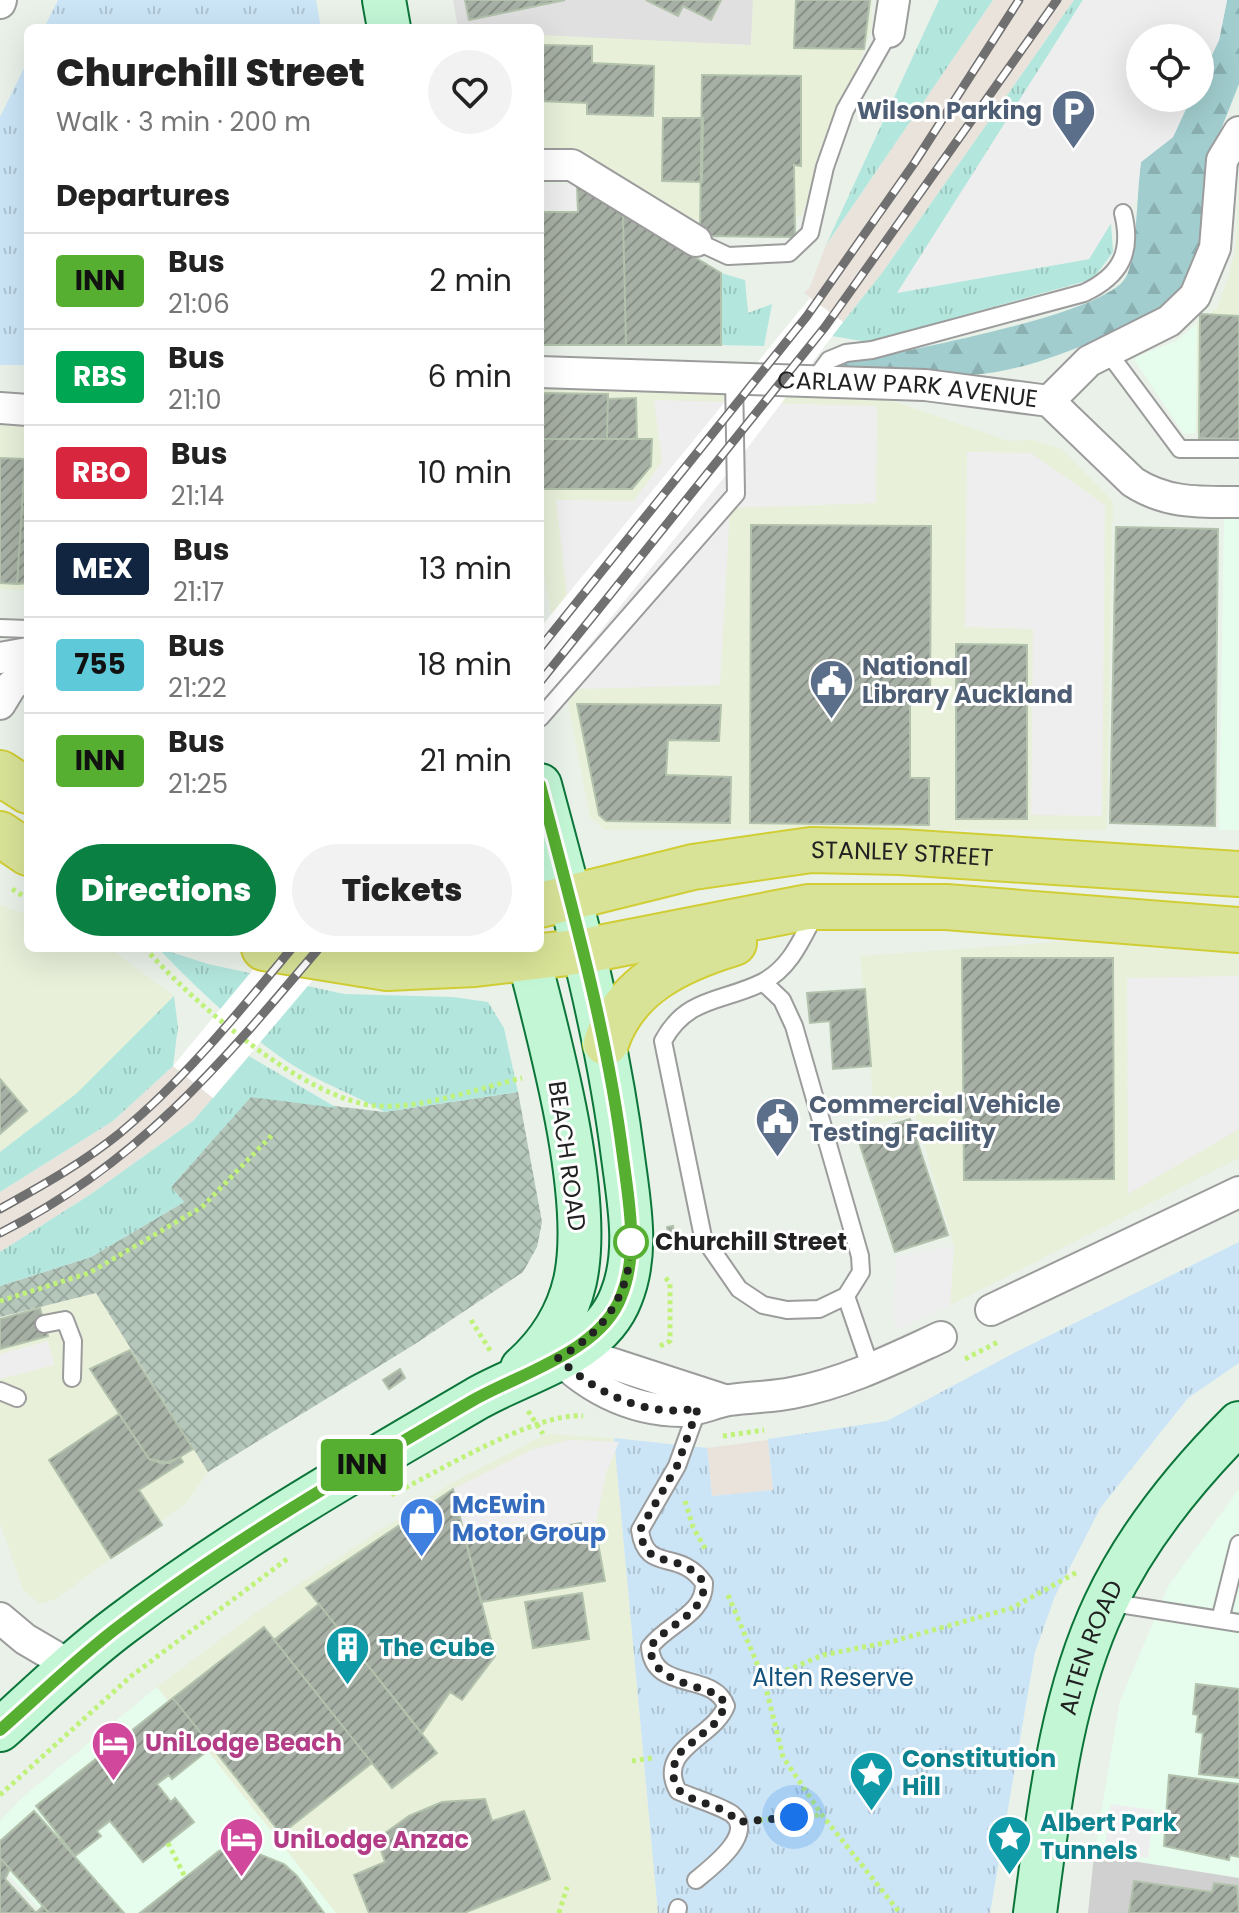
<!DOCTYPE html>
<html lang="en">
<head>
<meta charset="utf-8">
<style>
	:root { --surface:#fff; --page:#f2f2f2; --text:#222; --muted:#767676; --line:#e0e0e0; --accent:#0b8043 }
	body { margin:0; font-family:Poppins,sans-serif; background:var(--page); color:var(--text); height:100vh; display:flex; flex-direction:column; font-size:30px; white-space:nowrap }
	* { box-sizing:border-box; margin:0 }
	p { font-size:26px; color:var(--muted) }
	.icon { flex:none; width:44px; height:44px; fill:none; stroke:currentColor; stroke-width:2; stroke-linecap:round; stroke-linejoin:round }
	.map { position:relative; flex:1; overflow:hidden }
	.sheet { position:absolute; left:24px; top:24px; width:520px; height:928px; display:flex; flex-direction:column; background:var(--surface); border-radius:12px; box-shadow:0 8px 32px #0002 }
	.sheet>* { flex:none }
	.badge { padding:0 16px; border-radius:6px; font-size:28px; line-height:52px }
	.fabs { position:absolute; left:1126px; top:24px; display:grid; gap:16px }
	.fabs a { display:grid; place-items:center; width:88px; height:88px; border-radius:50%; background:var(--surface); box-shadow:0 8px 32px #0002; font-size:40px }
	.you { position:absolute; width:40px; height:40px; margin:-20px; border:6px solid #fff; border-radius:50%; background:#1a73e8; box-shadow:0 0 0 12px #1a73e833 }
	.map>.badge { position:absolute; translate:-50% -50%; box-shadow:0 0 0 4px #fff }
	h2 { padding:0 32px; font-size:30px; line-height:72px }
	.round { display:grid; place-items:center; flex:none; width:84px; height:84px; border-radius:42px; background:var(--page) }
	.summary { display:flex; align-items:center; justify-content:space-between; height:136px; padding:0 32px }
	h1 { font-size:38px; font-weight:800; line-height:60px }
	.cta { display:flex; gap:16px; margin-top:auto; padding:16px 32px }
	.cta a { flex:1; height:92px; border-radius:48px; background:var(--accent); color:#fff; font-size:32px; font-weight:800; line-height:92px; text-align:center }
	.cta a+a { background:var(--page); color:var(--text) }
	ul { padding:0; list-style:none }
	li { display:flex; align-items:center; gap:24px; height:96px; padding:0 32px; border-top:2px solid var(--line) }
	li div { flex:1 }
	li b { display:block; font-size:30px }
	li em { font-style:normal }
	li .badge { min-width:88px; font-weight:700; text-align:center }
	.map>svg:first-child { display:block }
</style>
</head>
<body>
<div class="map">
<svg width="1239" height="1913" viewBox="0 0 1239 1913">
	<defs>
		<pattern id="construction-cross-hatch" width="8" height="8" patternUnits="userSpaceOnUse" patternTransform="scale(2)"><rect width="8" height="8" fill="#b5c6ba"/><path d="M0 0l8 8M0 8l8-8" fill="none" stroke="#9baaa0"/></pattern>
		<pattern id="grass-tufts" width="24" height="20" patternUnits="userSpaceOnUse" patternTransform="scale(2)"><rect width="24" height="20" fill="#b3e7de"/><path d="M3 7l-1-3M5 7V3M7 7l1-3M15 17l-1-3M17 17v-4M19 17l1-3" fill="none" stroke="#9ac6be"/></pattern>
		<pattern id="forest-firs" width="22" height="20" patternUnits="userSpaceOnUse" patternTransform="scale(2)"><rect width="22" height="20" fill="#a1cdce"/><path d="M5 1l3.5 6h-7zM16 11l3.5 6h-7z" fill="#8ab0b1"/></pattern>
		<pattern id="park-tufts" width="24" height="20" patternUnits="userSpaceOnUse" patternTransform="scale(2)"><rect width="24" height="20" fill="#cbe5f7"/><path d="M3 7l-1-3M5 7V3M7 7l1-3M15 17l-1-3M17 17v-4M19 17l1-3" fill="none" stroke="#aec4d3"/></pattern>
		<pattern id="building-hatch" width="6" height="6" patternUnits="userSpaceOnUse" patternTransform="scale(2)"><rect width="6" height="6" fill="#a7b0a5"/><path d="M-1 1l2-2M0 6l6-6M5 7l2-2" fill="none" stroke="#888f86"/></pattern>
	</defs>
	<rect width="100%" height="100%" fill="#e9f1e9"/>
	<path fill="#dfe0df" d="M453,0H753L751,45L540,38V28H458Z"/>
	<path fill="#e8f0da" d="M753,0H872L871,31L801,216L695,220L570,149L540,147V35L751,45Z
		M1239,171V434L1196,433L1197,323L1217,308L1228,279L1236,247Z
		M540,386L879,396L1008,441L1033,440L1062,449L1113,502L1107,830H604L590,817L540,555Z
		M0,425L28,427V591L0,589Z
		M0,905L28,915V948H109L174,996L77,1093L0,1152Z
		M1085,940L1239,947V1158L950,1305L954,1246L915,1115L849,1130L875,1120L860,956Z
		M96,1293L208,1472L186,1503L56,1599L40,1604L23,1590L0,1523V1317Z
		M546,1434L614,1438L658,1913H336L157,1687L250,1617L450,1484Z"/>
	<path fill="#eae3dc" d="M993,0H1074L882,273L843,322L804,293L810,287L826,245Z
		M173,1066L213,1098L193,1121L91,1194L0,1252V1192L113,1121Z
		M768,1440L773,1490L712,1497L707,1448Z"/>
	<path fill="#e6fded" d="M1197,324L1196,433L1184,434L1135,361L1136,357L1176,341Z
		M1224,518L1239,519V830H1219Z
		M1239,1489V1878L1094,1855L1120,1701L1169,1585Z
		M157,1687L336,1913H43L0,1865V1821L23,1797Z"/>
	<path fill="#d0d0d0" d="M1094,1855L1239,1878V1913H1088Z"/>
	<path fill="url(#construction-cross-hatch)" d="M518,1092L542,1222L537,1247L523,1272L415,1344L208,1472L96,1293L0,1317V1286L91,1257L184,1202L171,1187L251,1096L384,1112Z"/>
	<path fill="url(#grass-tufts)" d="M939,0H993L826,245Z
		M1074,0H1083L898,292L1089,259L1111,223L1113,252L1093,279L868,342L832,336L882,273Z
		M721,273L745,280L748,313L772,304L764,346L721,345Z
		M158,948L208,964L344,994L453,997L488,1002L504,1028L518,1092L384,1112C359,1097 332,1087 306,1073C255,1044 198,990 158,948Z
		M174,996L178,1027L173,1066L113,1121L0,1192V1152L77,1093Z
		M249,1056L337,1108L251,1097L171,1187L184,1202L91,1257L0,1286V1252L91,1194L193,1121Z"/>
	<path fill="url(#forest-firs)" d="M1227,0H1239V84L1214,147L1203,243L1177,302C1112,333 1046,368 974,375C932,379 880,369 838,367L846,360L874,358C920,347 1106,314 1126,277C1137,257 1137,190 1141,162L1173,137L1191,98H1200V80L1219,40Z"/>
	<path fill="url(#park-tufts)" d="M58,0H316L321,28H44Z
		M28,60V365H0V117Z
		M1239,1242V1363L1188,1398L1101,1507L1055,1596L1035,1652L990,1913H658L614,1438L707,1448L712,1496L773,1490L768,1439L887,1421L1016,1352Z"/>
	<path fill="#eee" d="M1083,0H1227L1219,40L1200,80V38H1140V98H1191L1173,137L1141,162L1136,201L1111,223L1089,259L897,293Z
		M577,184L578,210H540V185Z
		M654,400L877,406L876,503L730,508L720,685L578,689L556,500L634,501L662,462Z
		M967,452L1031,453L1105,505L1102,816L1031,815L1033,629L965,627Z
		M1239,976V1129L1128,1194L1127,978Z
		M954,1246L950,1305L897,1330L892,1316L897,1256Z
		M48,1341L54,1365L0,1379V1354Z
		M569,1440L619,1442L606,1473L595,1527L466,1543L453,1489L531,1450Z
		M1111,1804L1154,1810L1148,1858L1104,1852Z"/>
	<path fill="#fff" d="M810,298L843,322L742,455L540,706V628Z
		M271,948H340L213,1098L173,1066Z"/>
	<path fill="url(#building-hatch)" stroke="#b2c2ac" stroke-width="2" d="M465,0H565L469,20Z
		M646,0H721L711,20L683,6L678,16Z
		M796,0H870L864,49L794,48Z
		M540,45L592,46V63L654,66L653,116L587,114V103L540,101Z
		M702,75L801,76V166L794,165L795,237L700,236Z
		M663,118H703L702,182L662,181Z
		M577,186L623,214L626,345H540V212H578Z
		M623,214L721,273V345H626Z
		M1200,314L1239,316V439L1199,438Z
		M540,393L608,394L607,439H540Z
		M636,398L637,439H607L608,399Z
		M540,439H652L651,466L632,489H543Z
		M0,458L25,459L17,584L0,583Z
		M25,459H28V583L17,584Z
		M751,525L931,526L930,705H910V778H929V825L750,823Z
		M1116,527L1218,529L1215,826L1110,823Z
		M956,644L1027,645V819H956Z
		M577,704L721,705L719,741L668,740L666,775L731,777L730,823L606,821L599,815Z
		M962,958H1113L1114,1179L964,1180Z
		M865,989L871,1066L833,1069L830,1021L810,1023L807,993Z
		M0,1079L27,1111L0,1134Z
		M910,1119L948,1235L895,1252L857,1136Z
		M673,1226L676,1245L670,1246L667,1227Z
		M40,1308L48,1336L0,1349V1319Z
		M130,1350L193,1449L170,1463L149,1459L90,1369Z
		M400,1369L405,1378L389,1389L383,1380Z
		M119,1414L149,1459L163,1464L180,1457L183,1462L139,1490L162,1525L111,1558L49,1460Z
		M453,1489L495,1656L462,1700L450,1692L422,1733L306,1588Z
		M581,1523L582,1530L595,1527L605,1581L481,1602L466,1543Z
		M582,1593L589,1639L533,1648L525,1602Z
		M319,1604L437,1753L392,1788L274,1640Z
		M264,1627L372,1763L281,1834L173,1698Z
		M1196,1684L1239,1689V1778L1199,1774L1203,1733L1196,1732L1198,1715L1193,1714Z
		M173,1698L212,1747L172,1779L169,1775L157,1784L171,1802L175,1798L194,1822L143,1862L110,1821L97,1831L101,1836L75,1856L36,1806Z
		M1169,1775L1239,1784V1857L1230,1855L1229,1860L1164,1846Z
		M485,1799L492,1821L524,1811L550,1879L464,1913H369L354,1875L385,1862L377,1839L409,1816L442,1802Z
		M34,1811L74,1856L124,1913H49L0,1858V1841Z
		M239,1846L284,1864L297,1876L324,1913H140L219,1851Z
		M0,1858L10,1869L5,1879L36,1913L43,1906L49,1913H0Z
		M1134,1881L1212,1892L1214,1883L1237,1886L1239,1913H1129Z"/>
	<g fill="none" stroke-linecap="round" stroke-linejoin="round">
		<defs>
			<path id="lane" d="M696,241L728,256L789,253L810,233L825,167L845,110L889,32
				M1107,351L1180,449H1239
				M815,379L829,360L846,353L872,350L1084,293C1120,276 1133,253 1123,213
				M0,628L28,629
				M540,718L736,494L734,377
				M763,982L782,1000L794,1026L860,1256L861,1272L846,1296L819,1309L787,1310L763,1305L739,1289L703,1237L663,1041C687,996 724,1002 763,982C789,968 800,943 813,918
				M846,1296L871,1369
				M44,1324L65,1320L73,1341L72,1378
				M0,1391L17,1398
				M1107,1602L1239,1623
				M1220,1620L1239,1544
				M696,1880C709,1869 757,1834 732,1814C721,1806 693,1798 678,1791C655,1749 714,1738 726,1706C714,1671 653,1693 650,1647C668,1623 705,1615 704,1583C679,1547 646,1575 640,1530L677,1466L698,1408
				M677,1913L678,1908"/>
			<g id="street">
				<path d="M0,3L1,0"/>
				<path d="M889,32L894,0"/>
				<path d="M540,165H572L696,241"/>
				<path id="s1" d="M540,372L925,385L1049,401L1133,482C1167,504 1200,502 1239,502"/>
				<path d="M1049,401L1089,361L1169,321L1195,296L1215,248L1222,160L1239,132"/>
				<path d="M0,408L28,410"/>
				<path d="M0,658L28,653"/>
				<path d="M0,704L11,686L28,672"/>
				<path d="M991,1310L1239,1192"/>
				<path d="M548,1347C583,1386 629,1411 682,1411C698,1411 715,1402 730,1400C751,1397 772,1397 792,1393C845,1383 893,1359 941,1337"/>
				<path d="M561,1347L724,1400"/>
				<path d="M0,1618L25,1639L71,1666"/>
			</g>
			<g id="secondary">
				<path d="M384,0L389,28"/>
				<path d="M522,1368C549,1344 567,1316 575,1281C594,1196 548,1034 526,948"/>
				<path d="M0,1730C40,1694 79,1656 122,1624C234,1539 355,1470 476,1399C524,1371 599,1355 621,1297C639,1253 629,1203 623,1157C607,1030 573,908 540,785"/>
				<path id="s2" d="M1035,1913C1049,1810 1060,1699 1105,1604C1137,1536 1186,1476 1239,1423"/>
			</g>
			<g id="highway">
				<path d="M0,773L28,791"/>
				<path d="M0,834L28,853"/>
				<path id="s3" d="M540,905L693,867L811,850L900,852L1239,874"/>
				<path d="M264,948L387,968L475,964L584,951L808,907H946L1239,930"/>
				<path d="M606,1043C625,985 678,960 734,943"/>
			</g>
		</defs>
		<use href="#lane" stroke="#9c9c9c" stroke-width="20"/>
		<use href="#street" stroke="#9c9c9c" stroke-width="34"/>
		<use href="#secondary" stroke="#0c7539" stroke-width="46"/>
		<use href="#highway" stroke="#d1cd34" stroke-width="48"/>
		<path stroke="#c0f27a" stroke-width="5" stroke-dasharray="4 4" stroke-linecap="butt" d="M12,889L28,899
			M145,948C192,1002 306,1101 378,1106C421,1109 480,1088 522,1078
			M0,1301L89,1273L202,1207L272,1135
			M471,1320L491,1352
			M660,1346L670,1341V1283L664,1276
			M965,1359L998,1342
			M528,1411L543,1434
			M723,1436L764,1430
			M391,1495C436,1473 535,1412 583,1416
			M685,1501L693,1527L706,1550
			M728,1595L764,1680L783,1757L822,1815L900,1913
			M764,1680L823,1655L894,1641L1012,1608L1079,1571
			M632,1761L652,1758
			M0,1795L130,1677L287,1559
			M759,1820L822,1815
			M168,1843L185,1877
			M559,1913L567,1887"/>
		<use href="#lane" stroke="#fff" stroke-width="16"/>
		<use href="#street" stroke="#fff" stroke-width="30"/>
		<use href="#secondary" stroke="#c2f6d5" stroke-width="42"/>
		<use href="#highway" stroke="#d9e397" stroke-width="44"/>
		<defs>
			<path id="rail" d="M540,648L807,316L915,162L1019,0
				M540,682L825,327L1057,0
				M0,1209C41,1186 83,1163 120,1133C185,1079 238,1013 292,948
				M0,1233C138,1164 222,1063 319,948"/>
		</defs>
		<use href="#rail" stroke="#707070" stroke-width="9"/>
		<use href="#rail" stroke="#fff" stroke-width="6" stroke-dasharray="18" stroke-linecap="butt"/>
	</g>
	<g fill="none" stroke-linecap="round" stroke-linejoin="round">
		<defs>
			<path id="line" d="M0,1730C40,1695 79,1656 122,1624C232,1540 351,1472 470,1402C518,1374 600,1352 621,1297C639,1253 629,1203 623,1157C607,1030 572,908 540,785"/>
		</defs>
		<use href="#line" stroke="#fff" stroke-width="18"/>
		<use href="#line" stroke="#56af31" stroke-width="12"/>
		<path stroke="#222" stroke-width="8" stroke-dasharray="0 14.4" d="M631,1242C630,1294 605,1332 558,1358C594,1392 647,1419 698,1408L677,1466L640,1530C646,1575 679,1547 704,1583C705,1615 668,1623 650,1647C652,1682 694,1683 720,1696L726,1706L714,1724L677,1755C659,1811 715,1793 738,1822L794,1817"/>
	</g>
	<defs>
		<symbol id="parking-pin" viewBox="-11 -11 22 30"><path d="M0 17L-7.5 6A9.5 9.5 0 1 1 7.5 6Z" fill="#5c6f8a" stroke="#fff"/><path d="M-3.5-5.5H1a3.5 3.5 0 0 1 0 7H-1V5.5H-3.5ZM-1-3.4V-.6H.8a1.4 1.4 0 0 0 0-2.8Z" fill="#fff"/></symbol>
		<symbol id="civic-pin" viewBox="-11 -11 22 30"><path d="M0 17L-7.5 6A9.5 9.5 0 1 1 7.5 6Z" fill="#5c6f8a" stroke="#fff"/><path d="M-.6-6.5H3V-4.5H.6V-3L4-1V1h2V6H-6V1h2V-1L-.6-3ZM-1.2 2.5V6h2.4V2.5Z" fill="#fff"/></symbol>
		<symbol id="shop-pin" viewBox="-11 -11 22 30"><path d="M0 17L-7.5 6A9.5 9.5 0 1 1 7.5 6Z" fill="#3f7fe0" stroke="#fff"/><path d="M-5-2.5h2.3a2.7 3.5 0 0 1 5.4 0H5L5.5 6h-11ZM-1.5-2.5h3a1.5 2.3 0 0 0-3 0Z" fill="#fff"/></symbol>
		<symbol id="building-pin" viewBox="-11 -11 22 30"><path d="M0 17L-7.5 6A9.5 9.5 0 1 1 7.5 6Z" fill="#0f9aa8" stroke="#fff"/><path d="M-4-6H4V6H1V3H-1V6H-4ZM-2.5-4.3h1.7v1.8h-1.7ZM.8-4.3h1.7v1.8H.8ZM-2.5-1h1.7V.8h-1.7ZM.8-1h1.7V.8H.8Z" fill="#fff"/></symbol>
		<symbol id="hotel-pin" viewBox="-11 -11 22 30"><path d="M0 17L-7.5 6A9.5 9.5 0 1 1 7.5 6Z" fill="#d1479c" stroke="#fff"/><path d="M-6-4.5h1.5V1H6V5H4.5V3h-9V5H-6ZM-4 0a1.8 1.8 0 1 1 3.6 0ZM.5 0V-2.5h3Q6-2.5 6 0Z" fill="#fff"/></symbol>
		<symbol id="sight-pin" viewBox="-11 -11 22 30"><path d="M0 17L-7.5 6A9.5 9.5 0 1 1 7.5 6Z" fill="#0f9aa8" stroke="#fff"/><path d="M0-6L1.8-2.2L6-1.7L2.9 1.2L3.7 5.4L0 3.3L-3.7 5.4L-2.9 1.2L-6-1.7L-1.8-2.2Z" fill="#fff"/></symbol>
	</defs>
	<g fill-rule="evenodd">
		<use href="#parking-pin" x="1048" y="86" width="51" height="69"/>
		<use href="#civic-pin" x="806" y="656" width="51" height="69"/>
		<use href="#civic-pin" x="752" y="1094" width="51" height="69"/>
		<use href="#shop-pin" x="396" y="1494" width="51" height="69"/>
		<use href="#building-pin" x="322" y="1622" width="51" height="69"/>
		<use href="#hotel-pin" x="88" y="1718" width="51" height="69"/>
		<use href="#sight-pin" x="846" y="1748" width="51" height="69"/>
		<use href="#sight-pin" x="984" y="1812" width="51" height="69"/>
		<use href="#hotel-pin" x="216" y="1814" width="51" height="69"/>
	</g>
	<circle fill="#fff" stroke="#56af31" stroke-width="4" cx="631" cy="1242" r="16"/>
	<g text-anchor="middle" stroke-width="6" stroke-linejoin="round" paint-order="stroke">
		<g font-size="24" font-weight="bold" fill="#4e5e75" stroke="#fff" text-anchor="start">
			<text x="1042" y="119" text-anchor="end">Wilson Parking</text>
			<text x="862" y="675">National<tspan x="862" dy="28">Library Auckland</tspan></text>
			<text x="809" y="1113">Commercial Vehicle<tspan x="809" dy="28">Testing Facility</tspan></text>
		</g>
		<g font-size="24" fill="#222" stroke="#fff">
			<text dy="8" stroke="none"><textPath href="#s1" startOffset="368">CARLAW PARK AVENUE</textPath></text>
			<text dy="8" stroke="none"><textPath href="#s3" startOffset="368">STANLEY STREET</textPath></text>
			<text transform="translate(567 1156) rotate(82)" y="8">BEACH ROAD</text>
			<text dy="8" stroke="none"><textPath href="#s2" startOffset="272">ALTEN ROAD</textPath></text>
		</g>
		<g font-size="24" font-weight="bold" fill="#222" stroke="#fff" text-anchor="start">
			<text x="655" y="1250">Churchill Street</text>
		</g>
		<g font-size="24" font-weight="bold" fill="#366cbe" stroke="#fff" text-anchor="start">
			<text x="452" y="1513">McEwin<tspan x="452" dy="28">Motor Group</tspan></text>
		</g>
		<g font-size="24" font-weight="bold" fill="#0d838f" stroke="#fff" text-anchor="start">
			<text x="379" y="1656">The Cube</text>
			<text x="902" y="1767">Constitution<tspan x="902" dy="28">Hill</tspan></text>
			<text x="1040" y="1831">Albert Park<tspan x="1040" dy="28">Tunnels</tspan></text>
		</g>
		<g font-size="24" fill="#13527c" stroke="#fff">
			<text x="833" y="1686">Alten Reserve</text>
		</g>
		<g font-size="24" font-weight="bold" fill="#b23c85" stroke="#fff" text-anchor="start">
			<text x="145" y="1751">UniLodge Beach</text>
			<text x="273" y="1848">UniLodge Anzac</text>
		</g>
	</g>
</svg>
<div class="fabs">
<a><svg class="icon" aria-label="locate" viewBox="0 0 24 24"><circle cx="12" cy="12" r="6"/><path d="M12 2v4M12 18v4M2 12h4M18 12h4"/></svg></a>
</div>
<div class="you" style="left:794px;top:1817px"></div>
<b class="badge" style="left:362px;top:1465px;background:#56af31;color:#111">INN</b>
<section class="sheet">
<div class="summary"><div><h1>Churchill Street</h1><p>Walk · 3 min · 200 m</p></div><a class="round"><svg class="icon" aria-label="heart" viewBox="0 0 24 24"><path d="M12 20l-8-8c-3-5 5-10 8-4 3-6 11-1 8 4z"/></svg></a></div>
<h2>Departures</h2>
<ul>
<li><span class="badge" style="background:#56af31;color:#111">INN</span><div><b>Bus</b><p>21:06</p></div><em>2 min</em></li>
<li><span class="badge" style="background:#00a651;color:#fff">RBS</span><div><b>Bus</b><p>21:10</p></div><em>6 min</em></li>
<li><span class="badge" style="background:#d7263d;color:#fff">RBO</span><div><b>Bus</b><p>21:14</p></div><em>10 min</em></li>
<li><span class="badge" style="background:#112440;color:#fff">MEX</span><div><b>Bus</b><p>21:17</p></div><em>13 min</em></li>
<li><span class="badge" style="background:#5ec9d9;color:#111">755</span><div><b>Bus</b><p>21:22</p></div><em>18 min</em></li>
<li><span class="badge" style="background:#56af31;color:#111">INN</span><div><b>Bus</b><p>21:25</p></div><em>21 min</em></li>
</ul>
<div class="cta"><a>Directions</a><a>Tickets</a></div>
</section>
</div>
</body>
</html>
